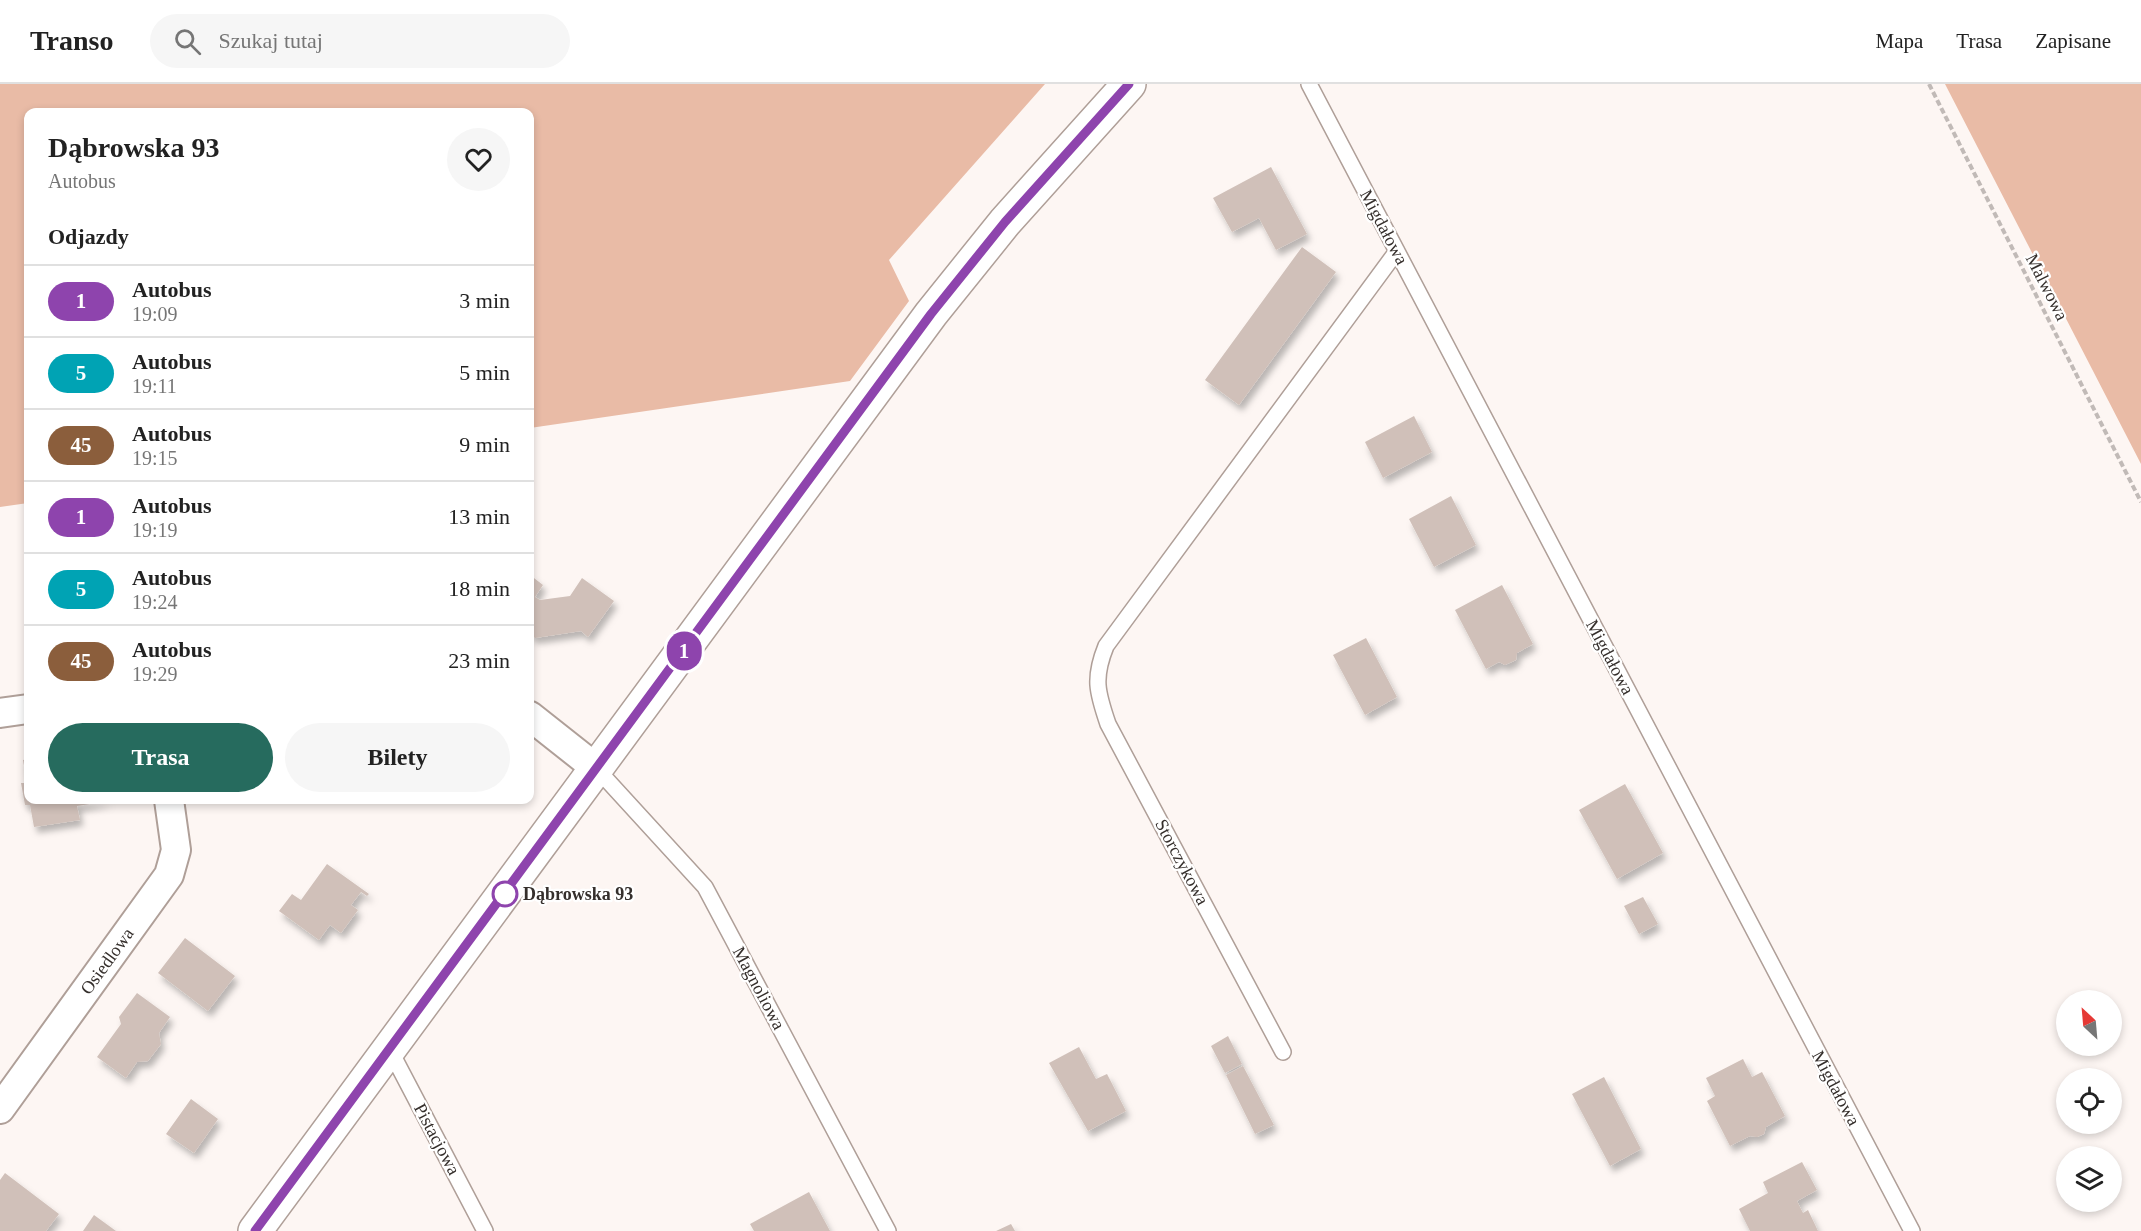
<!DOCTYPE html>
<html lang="pl">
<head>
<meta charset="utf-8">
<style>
	:root { --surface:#fff; --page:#f6f6f6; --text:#222; --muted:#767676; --line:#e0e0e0; --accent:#266b5e }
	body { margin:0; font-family:"Times New Roman",serif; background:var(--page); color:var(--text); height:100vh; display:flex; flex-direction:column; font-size:22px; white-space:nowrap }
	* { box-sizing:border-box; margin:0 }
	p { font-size:20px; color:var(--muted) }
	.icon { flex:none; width:33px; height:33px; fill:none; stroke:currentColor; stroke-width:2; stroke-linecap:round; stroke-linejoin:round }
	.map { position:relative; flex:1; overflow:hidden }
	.panel { position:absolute; left:24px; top:24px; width:510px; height:696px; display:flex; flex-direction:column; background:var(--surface); border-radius:12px; box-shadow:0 3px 9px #0003 }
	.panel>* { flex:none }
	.badge { padding:0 12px; border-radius:20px; font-size:21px; line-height:39px }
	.needle { width:39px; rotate:334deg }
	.controls { position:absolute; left:2056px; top:906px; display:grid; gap:12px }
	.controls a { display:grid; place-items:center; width:66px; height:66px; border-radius:50%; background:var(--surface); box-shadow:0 3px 9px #0003; font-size:30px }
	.map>.badge { position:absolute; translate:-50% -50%; box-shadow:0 0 0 3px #fff }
	h2 { padding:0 24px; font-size:22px; line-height:54px }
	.round { display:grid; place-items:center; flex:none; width:63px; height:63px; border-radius:32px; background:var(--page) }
	.head { display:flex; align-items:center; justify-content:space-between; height:102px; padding:0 24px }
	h1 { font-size:28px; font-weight:600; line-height:45px }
	.cta { display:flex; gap:12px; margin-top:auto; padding:12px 24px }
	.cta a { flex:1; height:69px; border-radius:36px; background:var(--accent); color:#fff; font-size:24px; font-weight:600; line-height:69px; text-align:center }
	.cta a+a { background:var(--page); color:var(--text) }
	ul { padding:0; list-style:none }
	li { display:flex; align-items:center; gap:18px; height:72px; padding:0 24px; border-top:2px solid var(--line) }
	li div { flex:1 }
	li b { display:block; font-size:22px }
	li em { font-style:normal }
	li .badge { min-width:66px; font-weight:700; text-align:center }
	header { display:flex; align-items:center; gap:36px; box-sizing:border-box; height:84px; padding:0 30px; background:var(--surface); border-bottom:2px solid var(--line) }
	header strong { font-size:28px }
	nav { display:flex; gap:33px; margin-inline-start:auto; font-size:21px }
	.search { width:420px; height:54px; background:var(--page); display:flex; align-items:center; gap:15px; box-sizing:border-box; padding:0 21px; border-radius:33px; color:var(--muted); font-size:22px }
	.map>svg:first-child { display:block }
</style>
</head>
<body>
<header>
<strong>Transo</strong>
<div class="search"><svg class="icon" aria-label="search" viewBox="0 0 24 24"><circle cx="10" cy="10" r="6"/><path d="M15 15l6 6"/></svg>Szukaj tutaj</div>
<nav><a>Mapa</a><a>Trasa</a><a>Zapisane</a></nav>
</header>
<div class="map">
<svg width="2141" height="1147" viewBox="0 0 2141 1147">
	<defs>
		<filter id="shadow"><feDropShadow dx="3.5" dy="6" stdDeviation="3" flood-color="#0004"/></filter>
	</defs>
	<rect width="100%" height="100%" fill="#fdf6f3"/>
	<path fill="#e9bba6" d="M0,0H1045L889,176L909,217L850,297L530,344V28H28V419L0,423Z
		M1945,0H2141V380Z"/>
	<path fill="#d0c0b9" filter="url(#shadow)" d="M1271,83L1307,150L1276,166L1259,134L1232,148L1213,114Z
		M1302,163L1336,188L1239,321L1205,296Z
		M1414,332L1432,368L1383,394L1365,358Z
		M1451,412L1476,461L1434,483L1409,435Z
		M530,491L543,501L535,513L540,516L570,512L582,494L614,517L588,553L581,547L535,554L530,550Z
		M1502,501L1533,560L1517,569L1516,576L1505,581L1499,578L1486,585L1455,526Z
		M1366,554L1397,613L1365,631L1333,571Z
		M28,675V716L109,717L77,722L80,736L34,743L30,721H25L21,699H27L23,676Z
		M1625,700L1663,769L1617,795L1579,726Z
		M327,780L369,810L367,812L361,808L351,821L358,826L341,849L330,841L319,856L279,827L292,810L301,816Z
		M1643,813L1658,840L1639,850L1624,822Z
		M185,854L235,892L208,927L158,889Z
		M137,909L170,933L159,949L161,960L148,977L137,978L126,994L97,973L121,940L119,933Z
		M1228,952L1242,980L1225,989L1211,962Z
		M1079,963L1096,995L1107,990L1126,1027L1088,1047L1049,979Z
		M1743,975L1752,993L1762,988L1785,1032L1766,1043L1764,1050L1757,1053L1750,1052L1730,1062L1707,1017L1715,1012L1706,994Z
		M1243,982L1274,1041L1255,1050L1226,991Z
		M1604,993L1641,1065L1610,1082L1572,1010Z
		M191,1015L218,1035L194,1069L166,1050Z
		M1802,1078L1817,1106L1797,1117L1803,1129L1808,1126L1818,1147H1750L1739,1125L1768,1109L1763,1098Z
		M5,1089L59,1130L46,1147H0V1096Z
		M809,1108L830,1147H754L750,1140Z
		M94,1131L116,1147H83Z
		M1011,1140L1015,1147H996Z"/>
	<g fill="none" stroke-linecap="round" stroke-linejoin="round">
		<defs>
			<path id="service" d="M1309,0L1912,1147
				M597,685L705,803L888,1147
				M389,964L485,1147
				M1283,968L1108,640C1097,608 1093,594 1106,562L1397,167"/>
			<path id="minor" d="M0,629L28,625
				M530,632L597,685
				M0,1025L169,791L176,766L169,716"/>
			<path id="tertiary" d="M255,1147L931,230L1005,138L1129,0"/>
		</defs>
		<use href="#service" stroke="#af9f98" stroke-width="18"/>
		<use href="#minor" stroke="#af9f98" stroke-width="32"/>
		<use href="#tertiary" stroke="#af9f98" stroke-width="36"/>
		<path stroke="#c1bab7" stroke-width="4" stroke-dasharray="6 3" stroke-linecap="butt" d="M1929,0L2141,418"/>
		<use href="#service" stroke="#fff" stroke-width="15"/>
		<use href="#minor" stroke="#fff" stroke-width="28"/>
		<use href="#tertiary" stroke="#fff" stroke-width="33"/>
	</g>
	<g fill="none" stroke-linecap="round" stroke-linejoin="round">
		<defs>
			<path id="line" d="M255,1147L931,230L1005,138L1129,0"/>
		</defs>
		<use href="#line" stroke="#fff" stroke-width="14"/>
		<use href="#line" stroke="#8e44ad" stroke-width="9"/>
	</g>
	<circle fill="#fff" stroke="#8e44ad" stroke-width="3" cx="505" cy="810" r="12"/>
	<g text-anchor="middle" stroke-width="4.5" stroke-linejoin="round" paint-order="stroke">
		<g font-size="18" fill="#352f2c" stroke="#fff">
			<text transform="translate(1384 143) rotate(62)" y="6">Migdałowa</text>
			<text transform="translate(2047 203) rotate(63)" y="6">Malwowa</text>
			<text transform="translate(1610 573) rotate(62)" y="6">Migdałowa</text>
			<text transform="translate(1182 778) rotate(62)" y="6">Storczykowa</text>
			<text transform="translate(107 877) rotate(-54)" y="6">Osiedlowa</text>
			<text transform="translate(759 904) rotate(62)" y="6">Magnoliowa</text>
			<text transform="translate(1836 1004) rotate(62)" y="6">Migdałowa</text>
			<text transform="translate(437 1055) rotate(62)" y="6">Pistacjowa</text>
		</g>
		<g font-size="18" font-weight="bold" fill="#352f2c" stroke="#fff" text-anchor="start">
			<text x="523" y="816">Dąbrowska 93</text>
		</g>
	</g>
</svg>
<div class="controls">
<a><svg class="needle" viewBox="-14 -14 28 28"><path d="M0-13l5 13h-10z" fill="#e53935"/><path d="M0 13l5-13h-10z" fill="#767676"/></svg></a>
<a><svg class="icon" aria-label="locate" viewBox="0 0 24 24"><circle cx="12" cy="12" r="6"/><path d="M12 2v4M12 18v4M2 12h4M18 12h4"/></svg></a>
<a><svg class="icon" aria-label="layers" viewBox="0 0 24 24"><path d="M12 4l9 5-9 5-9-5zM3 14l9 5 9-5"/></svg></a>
</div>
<b class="badge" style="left:684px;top:567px;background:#8e44ad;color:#fff">1</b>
<section class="panel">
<div class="head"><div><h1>Dąbrowska 93</h1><p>Autobus</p></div><a class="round"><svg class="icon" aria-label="heart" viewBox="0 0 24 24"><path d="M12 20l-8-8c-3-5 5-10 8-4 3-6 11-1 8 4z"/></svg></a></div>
<h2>Odjazdy</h2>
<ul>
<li><span class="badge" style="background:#8e44ad;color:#fff">1</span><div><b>Autobus</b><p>19:09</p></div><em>3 min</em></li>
<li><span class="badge" style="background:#00a3b4;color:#fff">5</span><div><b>Autobus</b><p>19:11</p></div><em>5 min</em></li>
<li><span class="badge" style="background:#8b5e3c;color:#fff">45</span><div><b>Autobus</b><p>19:15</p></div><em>9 min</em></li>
<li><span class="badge" style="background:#8e44ad;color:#fff">1</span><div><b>Autobus</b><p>19:19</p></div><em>13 min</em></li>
<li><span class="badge" style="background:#00a3b4;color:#fff">5</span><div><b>Autobus</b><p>19:24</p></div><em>18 min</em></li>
<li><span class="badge" style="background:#8b5e3c;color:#fff">45</span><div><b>Autobus</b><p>19:29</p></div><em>23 min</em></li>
</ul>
<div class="cta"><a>Trasa</a><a>Bilety</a></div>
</section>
</div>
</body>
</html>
